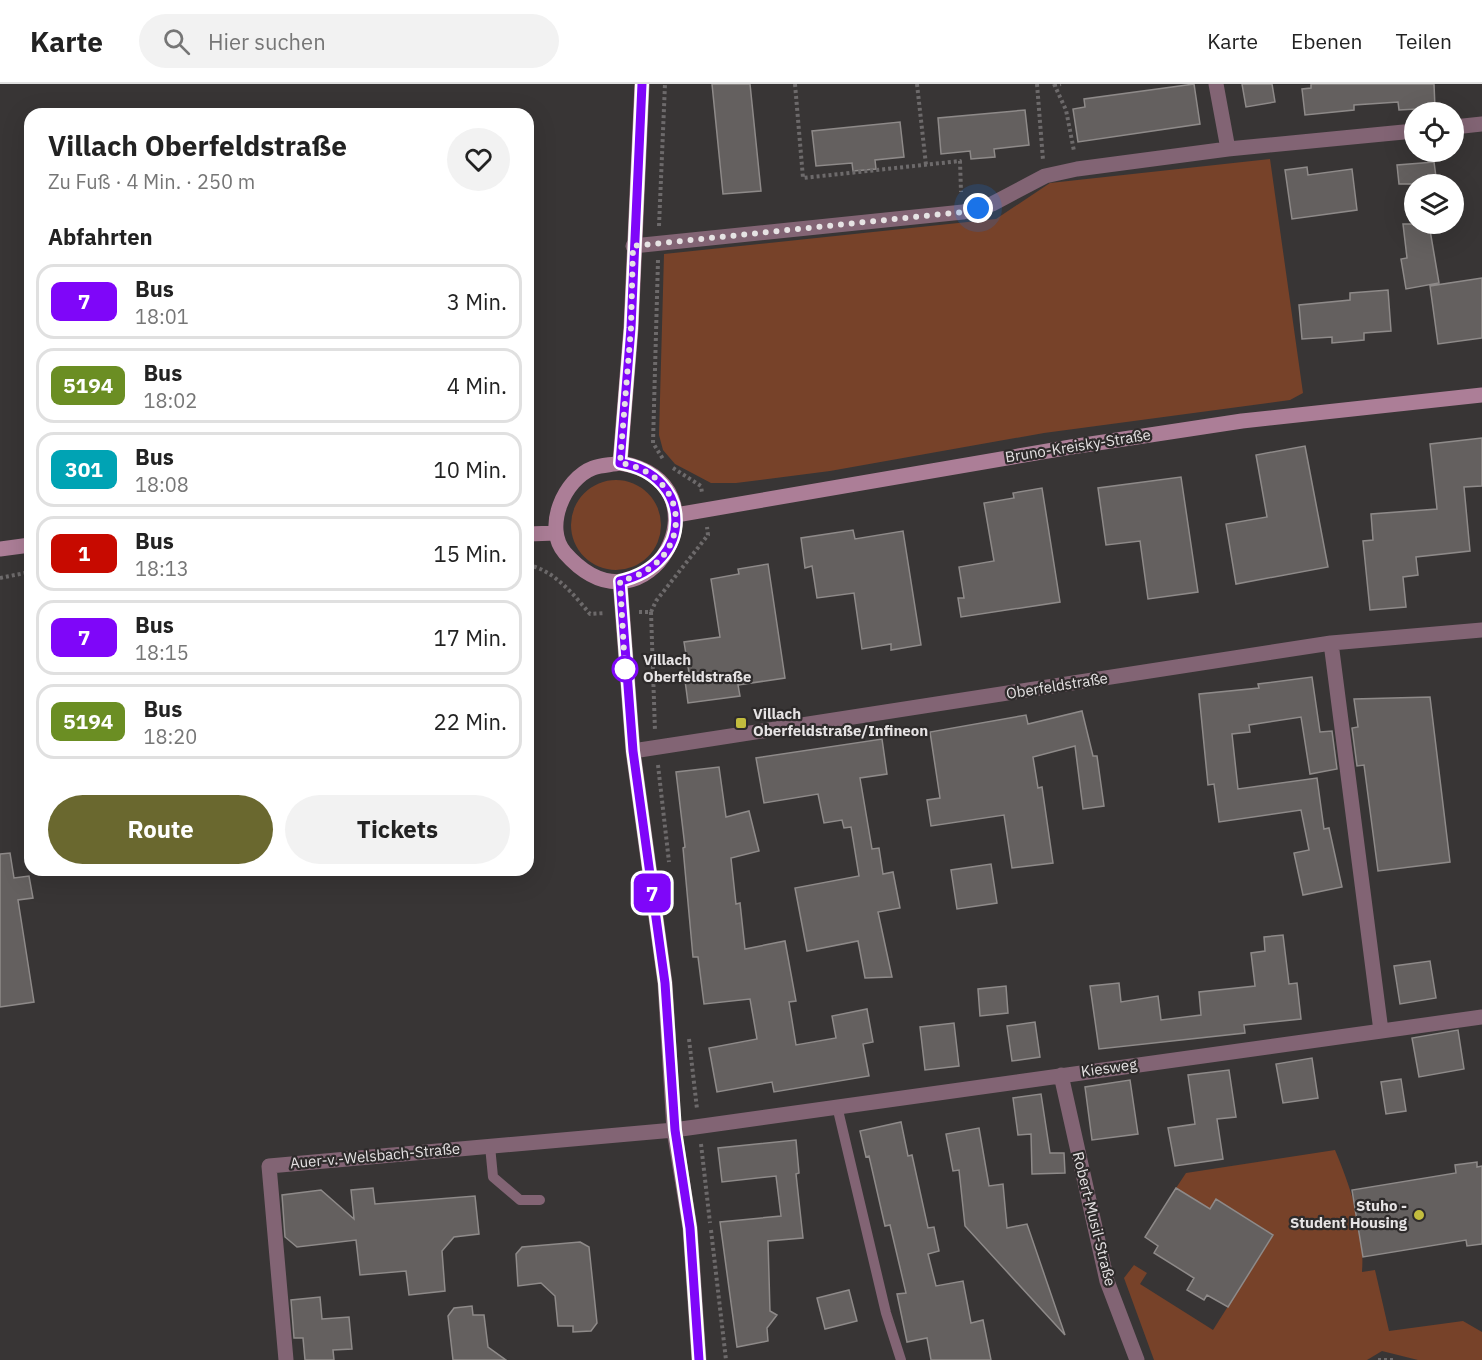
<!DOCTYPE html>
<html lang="de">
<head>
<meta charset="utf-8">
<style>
	:root { --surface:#fff; --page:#f2f2f2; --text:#222; --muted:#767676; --line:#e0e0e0; --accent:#6a682f }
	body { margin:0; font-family:"IBM Plex Sans",sans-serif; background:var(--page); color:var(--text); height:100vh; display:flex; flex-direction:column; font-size:22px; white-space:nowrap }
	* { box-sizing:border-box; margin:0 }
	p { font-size:20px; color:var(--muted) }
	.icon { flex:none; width:33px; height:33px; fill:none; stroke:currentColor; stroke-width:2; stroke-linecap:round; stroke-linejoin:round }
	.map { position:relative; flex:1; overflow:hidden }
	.drawer { position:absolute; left:24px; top:24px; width:510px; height:768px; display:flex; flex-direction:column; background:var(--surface); border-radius:18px; box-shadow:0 6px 24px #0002 }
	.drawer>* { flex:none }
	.badge { padding:0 12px; border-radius:9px; font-size:21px; line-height:39px }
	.fabs { position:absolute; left:1404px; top:18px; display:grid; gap:12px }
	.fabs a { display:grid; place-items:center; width:60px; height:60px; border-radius:50%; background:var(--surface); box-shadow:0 6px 24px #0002; font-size:30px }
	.you { position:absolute; width:30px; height:30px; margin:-15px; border:4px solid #fff; border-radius:50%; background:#1a73e8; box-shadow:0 0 0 9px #1a73e833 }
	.map>.badge { position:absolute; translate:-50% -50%; box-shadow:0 0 0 3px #fff }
	h2 { padding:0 24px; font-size:22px; line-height:54px }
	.round { display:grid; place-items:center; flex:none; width:63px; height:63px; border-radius:32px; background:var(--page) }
	.head { display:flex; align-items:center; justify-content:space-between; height:102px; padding:0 24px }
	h1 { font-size:28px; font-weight:800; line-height:45px }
	.action { display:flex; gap:12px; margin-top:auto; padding:12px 24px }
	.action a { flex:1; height:69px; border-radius:36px; background:var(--accent); color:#fff; font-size:24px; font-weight:800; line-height:69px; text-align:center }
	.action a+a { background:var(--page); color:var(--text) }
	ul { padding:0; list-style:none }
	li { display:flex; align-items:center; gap:18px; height:75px; margin:0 12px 9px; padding:0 12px; border:3px solid var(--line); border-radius:18px }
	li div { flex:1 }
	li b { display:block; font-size:22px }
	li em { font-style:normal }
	li .badge { min-width:66px; font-weight:700; text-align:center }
	header { display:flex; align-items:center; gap:36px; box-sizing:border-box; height:84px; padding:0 30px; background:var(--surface); border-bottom:2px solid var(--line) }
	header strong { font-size:28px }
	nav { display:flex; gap:33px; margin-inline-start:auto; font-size:21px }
	.search { width:420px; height:54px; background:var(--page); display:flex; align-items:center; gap:15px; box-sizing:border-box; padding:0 21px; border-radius:33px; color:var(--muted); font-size:22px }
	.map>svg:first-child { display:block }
</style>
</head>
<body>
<header>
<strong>Karte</strong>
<div class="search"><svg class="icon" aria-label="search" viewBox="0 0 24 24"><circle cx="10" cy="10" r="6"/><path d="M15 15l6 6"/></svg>Hier suchen</div>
<nav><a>Karte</a><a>Ebenen</a><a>Teilen</a></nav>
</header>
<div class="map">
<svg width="1482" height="1276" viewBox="0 0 1482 1276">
	<rect width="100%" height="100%" fill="#383535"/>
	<path fill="#774229" d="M1270,75L1303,309L1290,316L1044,349L830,387L736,399H711L675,380L663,366L659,351L664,170L996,135L1050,99Z
		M571 441a45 45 0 1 1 90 0a45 45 0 1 1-90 0Z
		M1335,1066C1351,1104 1365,1146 1362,1188L1375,1186L1389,1247L1463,1237L1482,1248V1276H1418L1382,1267L1367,1276H1154L1124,1194L1134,1181L1147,1189L1140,1200L1213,1246L1273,1151L1216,1115L1206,1131L1193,1114L1176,1104L1186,1089Z"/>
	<path fill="#64605f" stroke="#8e8a89" stroke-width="1.5" d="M712,0H750L761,107L723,110Z
		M1194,0L1200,40L1078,58L1073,25L1085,23L1084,15Z
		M1242,0H1272L1275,18L1246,23Z
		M1311,0H1434L1435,24L1399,26L1398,18L1354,21V26L1305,31L1302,5L1311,4Z
		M1025,26L1029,61L994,65L995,73L971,75L970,67L941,70L938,34Z
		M900,38L904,73L875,76L876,85L853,87L852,79L816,82L812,47Z
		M1434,78L1437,100H1399L1397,81Z
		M1307,83L1308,91L1352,85L1357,126L1292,135L1285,86Z
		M1403,140H1429L1439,199L1406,205L1401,175L1407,174Z
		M1482,194V254L1438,260L1430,202Z
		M1388,206L1391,247L1364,249V256L1332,259V253L1302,255L1299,221L1350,216V209Z
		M1482,354V402L1464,403L1470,467L1416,473L1418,491L1403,493L1406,523L1370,526L1363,457L1373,456L1371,430L1437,425L1430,360Z
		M1305,362L1328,483L1236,500L1226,440L1267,433L1256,371Z
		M1181,393L1198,508L1148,515L1140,457L1106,461L1098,404Z
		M1042,404L1060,518L961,533L958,514H964L959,483L994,477L984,419L1014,414L1013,409Z
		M853,446L855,455L903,447L921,561L891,566V560L862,565L854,509L817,514L812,482L805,484L801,454Z
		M768,480L785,594L738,601L740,612L688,619L684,589H689L684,558L720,553L711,495L739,490L738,485Z
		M1312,593L1320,648L1332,647L1337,685L1310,690L1301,633L1249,641L1250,648L1232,650L1238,705L1317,694L1324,745L1329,744L1342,803L1303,811L1294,769L1309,766L1301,726L1219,738L1214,700L1208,701L1199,610L1259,604L1258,600Z
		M1430,613L1450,778L1378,787L1364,681L1357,682L1352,644L1358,643L1354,615Z
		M1082,627L1093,672H1097L1104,722L1083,725L1075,662L1033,673L1038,704L1042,703L1053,779L1012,784L1004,731L931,742L927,716L940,714L930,648L1026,631L1028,640Z
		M882,655L887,690L860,694L872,765L879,764L883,790L893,788L900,824L878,828L892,893L865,894L858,857L807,867L795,804L859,792L851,743L844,744L842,736L824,739L818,710L764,719L756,674Z
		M719,683L726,733L749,727L759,767L731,774L736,820L740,819L745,865L785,857L796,917L789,918L796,961L836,954L832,932L867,925L873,958L863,960L869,992L774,1008L772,998L717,1008L709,964L757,955L750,915L704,920L698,873H693L683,764L685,763L676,688Z
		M10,769L14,794L29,792L33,814L18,816L34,918L0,923V770Z
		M991,780L997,819L957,825L951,786Z
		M1283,851L1289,900L1297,899L1301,935L1244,941L1245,949L1099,965L1090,902L1119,899L1121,918L1158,912L1161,936L1201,931L1199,908L1255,902L1251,869L1265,867L1264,853Z
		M1430,877L1436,914L1400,920L1394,882Z
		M1006,902L1008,929L980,932L978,905Z
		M1035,938L1040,973L1012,977L1007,942Z
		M954,939L959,982L925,986L920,943Z
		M1458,946L1464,985L1419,993L1412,954Z
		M1312,974L1318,1014L1283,1019L1276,980Z
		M1229,986L1236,1033L1217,1035L1223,1075L1175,1082L1168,1044L1195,1040L1188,991Z
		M1401,995L1406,1027L1386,1030L1381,998Z
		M1130,996L1138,1050L1092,1056L1085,1003Z
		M1041,1010L1050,1069H1064L1065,1089L1032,1090L1031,1050L1018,1051L1013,1014Z
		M901,1038L908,1072L912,1071L928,1144L934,1143L939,1167L928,1170L936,1202L963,1197L971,1239L983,1236L991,1276H931L927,1254L907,1258L897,1210L906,1209L890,1141L885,1142L869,1072L866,1073L860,1047Z
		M979,1044L989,1102L1003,1100L1007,1144L1027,1140L1065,1251L965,1142L959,1086L953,1087L946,1050Z
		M796,1056L799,1089L796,1090L803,1154L768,1157L770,1227L777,1231L767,1244L768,1257L737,1263L720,1138L781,1132L776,1092L722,1098L718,1064Z
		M1477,1078V1083L1482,1082V1160L1467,1162L1466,1156L1363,1173L1352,1106L1456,1089L1455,1081Z
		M373,1104L375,1120L475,1112L479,1150L454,1153L442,1167L445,1207L409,1211L406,1187L360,1191L356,1156L297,1163L285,1153L282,1111L321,1106L354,1135L351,1106Z
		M1176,1104L1210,1125L1216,1115L1273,1151L1228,1223L1207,1211L1204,1216L1187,1206L1194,1194L1154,1169L1158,1162L1145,1153Z
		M580,1158L589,1163L597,1239L591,1247L573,1248V1242H558L555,1212L541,1199L518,1202L516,1170L522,1163Z
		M849,1206L857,1237L825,1245L817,1214Z
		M320,1213L322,1235L349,1233L352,1265L333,1266L334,1276H305L303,1254H294L291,1216Z
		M472,1222L473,1231H484L488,1263L506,1276H453L448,1232L454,1224Z"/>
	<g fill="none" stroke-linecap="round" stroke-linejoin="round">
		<path stroke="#6d6a6b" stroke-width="4" stroke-dasharray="3 3" stroke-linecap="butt" d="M795,0L803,94L960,77L961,108
			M917,0L926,81
			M1037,0L1043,76
			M1054,0L1066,26L1074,67
			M1054,1L1061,0
			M659,142L665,0
			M658,176L653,359L663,375
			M673,384L701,402L702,409
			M528,481C554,486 574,511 590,530L605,529
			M0,494L30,488
			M639,528H651L656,517L708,451L707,443
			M651,528L655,647
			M658,681L669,778
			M689,955L697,1025
			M701,1060L710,1139
			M711,1146L726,1276
			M1378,1276H1396"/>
		<path stroke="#826474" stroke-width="10" d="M837,1022L886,1229L901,1276
			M490,1062L493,1093L520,1116H540"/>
		<path stroke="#826474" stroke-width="15" d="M1216,0L1228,65
			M1454,43L1482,40
			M633,162L963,128L992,120L1045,92L1077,85L1228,65L1414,47
			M620,497L633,667L665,899L674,1046L690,1144L699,1276
			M1331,559L1381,947
			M633,667L1331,559L1482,546
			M1061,991L1107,1197L1137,1276
			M286,1276L269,1082L674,1046L1482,933"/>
		<path stroke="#ac7e97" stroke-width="15" d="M620,379L631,244L642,0
			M620,379C735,398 648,563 565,469C543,444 564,395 593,384C601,381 611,381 620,379Z
			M676,431L1071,363L1242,337L1482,311
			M528,450L556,449
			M0,465L30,461"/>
	</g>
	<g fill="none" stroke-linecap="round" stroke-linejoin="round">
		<defs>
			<path id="line" d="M642,0L631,244L620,379C694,391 695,480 620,497L633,667L665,899L675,1046L690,1144L699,1276"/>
		</defs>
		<use href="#line" stroke="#fff" stroke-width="14"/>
		<use href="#line" stroke="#7f06f9" stroke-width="9"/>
		<path stroke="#e6e3e4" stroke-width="6" stroke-dasharray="0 10.8" d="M625,585L620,497C695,480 694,391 620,379L631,244L633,162L963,128L978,124"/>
	</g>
	<circle fill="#fff" stroke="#7f06f9" stroke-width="3" cx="625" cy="585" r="12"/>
	<g fill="#c3bd3e" stroke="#2e2b2b" stroke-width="2">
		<rect x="735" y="633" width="12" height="12" rx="3"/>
		<circle cx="1419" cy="1131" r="6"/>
	</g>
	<g text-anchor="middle" stroke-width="4.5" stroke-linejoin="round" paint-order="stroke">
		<g font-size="15" fill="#e6e3e4" stroke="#2e2b2b">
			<text transform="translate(1078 362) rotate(-9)" y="5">Bruno-Kreisky-Straße</text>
			<text transform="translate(1057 602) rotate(-9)" y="5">Oberfeldstraße</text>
			<text transform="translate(1109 984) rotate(-8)" y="5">Kiesweg</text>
			<text transform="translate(375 1072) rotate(-5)" y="5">Auer-v.-Welsbach-Straße</text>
			<text transform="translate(1094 1135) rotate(76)" y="5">Robert-Musil-Straße</text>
		</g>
		<g font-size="15" font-weight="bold" fill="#e6e3e4" stroke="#2e2b2b" text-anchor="start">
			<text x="643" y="581">Villach<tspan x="643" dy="17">Oberfeldstraße</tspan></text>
		</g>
		<g font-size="15" font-weight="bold" fill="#e6e3e4" stroke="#2e2b2b" text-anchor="start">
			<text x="753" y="635">Villach<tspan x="753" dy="17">Oberfeldstraße/Infineon</tspan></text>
			<text x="1407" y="1127" text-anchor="end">Stuho -<tspan x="1407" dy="17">Student Housing</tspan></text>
		</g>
	</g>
</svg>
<div class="fabs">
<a><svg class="icon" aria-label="locate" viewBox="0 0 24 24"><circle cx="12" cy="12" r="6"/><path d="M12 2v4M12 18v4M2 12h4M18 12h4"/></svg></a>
<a><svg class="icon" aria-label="layers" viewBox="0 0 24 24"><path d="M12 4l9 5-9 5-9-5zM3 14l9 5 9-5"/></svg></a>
</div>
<div class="you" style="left:978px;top:124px"></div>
<b class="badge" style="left:652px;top:809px;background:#7f06f9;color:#fff">7</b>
<section class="drawer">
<div class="head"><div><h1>Villach Oberfeldstraße</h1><p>Zu Fuß · 4 Min. · 250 m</p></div><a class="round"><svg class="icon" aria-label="heart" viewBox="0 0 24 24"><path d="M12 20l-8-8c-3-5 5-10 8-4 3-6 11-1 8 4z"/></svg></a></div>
<h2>Abfahrten</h2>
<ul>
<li><span class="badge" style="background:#7f06f9;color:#fff">7</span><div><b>Bus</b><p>18:01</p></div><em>3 Min.</em></li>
<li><span class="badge" style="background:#6b8e23;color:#fff">5194</span><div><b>Bus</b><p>18:02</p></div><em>4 Min.</em></li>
<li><span class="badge" style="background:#00a3b4;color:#fff">301</span><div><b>Bus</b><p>18:08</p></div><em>10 Min.</em></li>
<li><span class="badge" style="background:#c70a00;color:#fff">1</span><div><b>Bus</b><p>18:13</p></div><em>15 Min.</em></li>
<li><span class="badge" style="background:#7f06f9;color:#fff">7</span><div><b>Bus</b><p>18:15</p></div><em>17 Min.</em></li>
<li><span class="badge" style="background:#6b8e23;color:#fff">5194</span><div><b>Bus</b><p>18:20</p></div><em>22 Min.</em></li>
</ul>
<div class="action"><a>Route</a><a>Tickets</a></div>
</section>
</div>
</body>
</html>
